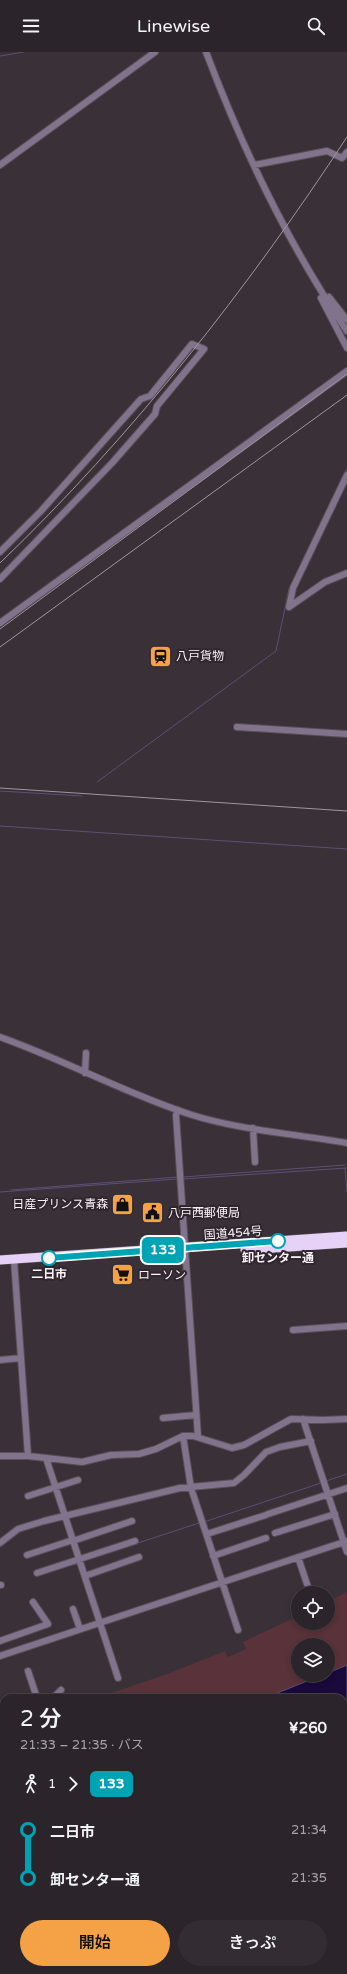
<!DOCTYPE html>
<html lang="ja">
<head>
<meta charset="utf-8">
<style>
	:root { --surface:#2b242a; --page:#332c32; --text:#f1f3f6; --muted:#a6a4a8; --line:#474147; --accent:#f5a246 }
	body { margin:0; font-family:"Varela Round","Noto Sans JP",sans-serif; background:var(--page); color:var(--text); height:100vh; display:flex; flex-direction:column; font-size:15px; white-space:nowrap }
	* { box-sizing:border-box; margin:0 }
	p { font-size:13px; color:var(--muted) }
	.icon { flex:none; width:22px; height:22px; fill:none; stroke:currentColor; stroke-width:2; stroke-linecap:round; stroke-linejoin:round }
	.map { position:relative; flex:1; overflow:hidden }
	.panel { position:absolute; left:0px; top:1642px; width:347px; height:280px; display:flex; flex-direction:column; background:var(--surface); border-radius:12px 12px 0 0; box-shadow:0 2px 6px #0003,0 0 0 1px var(--line) }
	.panel>* { flex:none }
	.badge { padding:0 8px; border-radius:6px; font-size:14px; line-height:26px }
	.buttons { position:absolute; left:291px; top:1534px; display:grid; gap:8px }
	.buttons a { display:grid; place-items:center; width:44px; height:44px; border-radius:50%; background:var(--surface); box-shadow:0 2px 6px #0003,0 0 0 1px var(--line); font-size:20px }
	.map>.badge { position:absolute; translate:-50% -50%; box-shadow:0 0 0 2px #fff }
	.legs { display:flex; align-items:center; gap:6px; height:44px; padding:0 20px; font-size:13px }
	.legs p { margin-inline-start:auto }
	.summary { display:flex; align-items:center; justify-content:space-between; height:68px; padding:0 20px }
	h1 { font-size:22px; font-weight:600; line-height:30px }
	.cta { display:flex; gap:8px; margin-top:auto; padding:8px 20px }
	.cta a { flex:1; height:46px; border-radius:24px; background:var(--accent); color:#111; font-size:16px; font-weight:600; line-height:46px; text-align:center }
	.cta a+a { background:var(--page); color:var(--text) }
	ul { padding:0 20px; list-style:none }
	li { display:flex; align-items:center; gap:14px; height:48px; font-size:15px }
	li i { display:grid; place-items:center; width:6px; height:100%; margin:0 5px; background:currentColor }
	li i::after { content:''; width:10px; height:10px; margin:-5px; border:3px solid; border-radius:50%; background:var(--surface) }
	li p { margin-inline-start:auto }
	li:first-child i { background:linear-gradient(#0000 50%,currentColor 0) }
	li:last-child i { background:linear-gradient(currentColor 50%,#0000 0) }
	header { display:flex; justify-content:space-between; align-items:center; height:52px; padding:0 20px; background:var(--surface); font-size:18px; font-weight:600 }
	.map>svg:first-child { display:block }
</style>
</head>
<body>
<header><svg class="icon" aria-label="menu" viewBox="0 0 24 24"><path d="M4 6h16M4 12h16M4 18h16"/></svg>Linewise<svg class="icon" aria-label="search" viewBox="0 0 24 24"><circle cx="10" cy="10" r="6"/><path d="M15 15l6 6"/></svg></header>
<div class="map">
<svg width="347" height="1922" viewBox="0 0 347 1922">
	<rect width="100%" height="100%" fill="#393038"/>
	<path fill="#5a3239" d="M347,1540V1613L328,1621V1593H298V1623H322L265,1646H97L167,1622L225,1599L228,1605L246,1597L243,1590L298,1564V1571H328V1549Z
		M4,1682V1712L0,1713V1683Z"/>
	<path fill="#1a093b" stroke="#5d4f74" d="M347,1613V1668L343,1670V1646H265L322,1623H328V1621Z
		M4,1712V1758L0,1759V1713Z"/>
	<g fill="none" stroke-linecap="round" stroke-linejoin="round">
		<path stroke="#5d4f74" stroke-width="1" d="M0,4L24,0
			M345,421L347,417
			M97,730L276,599L289,537L314,485
			M0,739L82,744
			M0,774L347,797
			M34,1001L112,1035
			M139,1040L151,1045
			M246,1073L334,1086
			M345,1116L347,1140
			M183,1125L345,1113
			M182,1127L347,1116
			M11,1138L178,1125
			M0,1140L177,1127
			M326,1429L347,1422
			M204,1470L321,1431
			M83,1509L199,1471
			M116,1922L121,1918"/>
		<defs>
			<path id="minor" d="M206,0C243,98 288,192 347,279
				M0,113L155,0
				M254,113L327,99L342,106L347,100
				M329,245L347,268
				M321,246L347,296
				M0,500L41,459L141,347L150,344L192,292L204,297L157,354L155,362L112,411L0,527
				M289,555L293,536L347,423
				M289,555L325,530L347,521
				M0,571L347,319
				M237,675L347,682
				M0,985C65,1008 126,1042 192,1063C240,1078 296,1082 347,1091
				M85,1021L86,1001
				M178,1058L176,1063L198,1385
				M253,1076L255,1110
				M14,1208L28,1404
				M293,1278L347,1274
				M0,1308L21,1306
				M163,1366L196,1363
				M303,1367L347,1500
				M183,1384L191,1436L238,1578
				M0,1404H28L82,1410L111,1403L139,1402L156,1397L183,1384H193L232,1396L244,1393L291,1367L323,1368L347,1367
				M46,1406L118,1626
				M28,1444L78,1428
				M268,1462L347,1436
				M275,1481L335,1462
				M207,1482L266,1463
				M73,1489L132,1469
				M0,1491L18,1477L44,1469L180,1436L234,1431L244,1423L266,1400L280,1395L311,1389
				M27,1503L73,1488
				M213,1504L266,1486
				M298,1505L310,1541
				M37,1521L135,1489
				M85,1524L139,1505
				M0,1533H1
				M73,1557L80,1577
				M0,1589L48,1572L33,1550
				M0,1604L347,1489
				M28,1619L37,1646
				M53,1646L61,1638
				M0,1661L4,1660
				M343,1733L347,1731
				M343,1757L347,1755
				M343,1798L347,1793
				M0,1835H4
				M343,1838L347,1837
				M343,1911L347,1917
				M93,1918L95,1922
				M150,1918L157,1922
				M329,1918L331,1922
				M23,1922V1918
				M210,1922L211,1918"/>
			<path id="major" d="M299,1918L300,1922"/>
			<path id="highway" d="M245,1198L347,1191
				M0,1208L347,1184
				M343,1893L347,1892
				M343,1901L347,1899
				M260,1922L272,1918
				M280,1922L291,1918"/>
		</defs>
		<use href="#minor" stroke="#584f57" stroke-width="8"/>
		<use href="#major" stroke="#584f57" stroke-width="10"/>
		<use href="#highway" stroke="#584f57" stroke-width="10"/>
		<use href="#minor" stroke="#82738c" stroke-width="6"/>
		<use href="#major" stroke="#d0b3e5" stroke-width="8"/>
		<use href="#highway" stroke="#e7d2f7" stroke-width="9"/>
		<path stroke="#9e969d" stroke-width="1" d="M0,511C132,384 247,238 347,85
			M0,577L347,322
			M0,595L347,343
			M0,736L347,759"/>
	</g>
	<g fill="none" stroke-linecap="round" stroke-linejoin="round">
		<defs>
			<path id="line-1" d="M49,1206L278,1189"/>
		</defs>
		<use href="#line-1" stroke="#fff" stroke-width="9"/>
		<use href="#line-1" stroke="#00a3b4" stroke-width="6"/>
	</g>
	<defs>
		<symbol id="station-square" viewBox="-11 -11 22 22"><rect x="-9" y="-9" width="18" height="18" rx="4" fill="#f5a246" stroke="#2f262e"/><path d="M-3-6H3Q5-6 5-4V2Q5 4 3 4L4.5 6H3L1.5 4h-3L-3 6H-4.5L-3 4Q-5 4-5 2V-4Q-5-6-3-6ZM-3.5-4v3h7v-3ZM-3.5 1v1.5H-2V1ZM2 1v1.5H3.5V1Z" fill="#111"/></symbol>
		<symbol id="shop-square" viewBox="-11 -11 22 22"><rect x="-9" y="-9" width="18" height="18" rx="4" fill="#f5a246" stroke="#2f262e"/><path d="M-5-2.5h2.3a2.7 3.5 0 0 1 5.4 0H5L5.5 6h-11ZM-1.5-2.5h3a1.5 2.3 0 0 0-3 0Z" fill="#111"/></symbol>
		<symbol id="civic-square" viewBox="-11 -11 22 22"><rect x="-9" y="-9" width="18" height="18" rx="4" fill="#f5a246" stroke="#2f262e"/><path d="M-.6-6.5H3V-4.5H.6V-3L4-1V1h2V6H-6V1h2V-1L-.6-3ZM-1.2 2.5V6h2.4V2.5Z" fill="#111"/></symbol>
		<symbol id="supermarket-square" viewBox="-11 -11 22 22"><rect x="-9" y="-9" width="18" height="18" rx="4" fill="#f5a246" stroke="#2f262e"/><path d="M-6-5.5h2.5l.6 2H6L4.5 2H-2.5L-4.4-4H-6ZM-1.5 3.2a1.3 1.3 0 1 0 .1 0ZM3 3.2a1.3 1.3 0 1 0 .1 0Z" fill="#111"/></symbol>
	</defs>
	<g fill-rule="evenodd">
		<use href="#station-square" x="148" y="592" width="25" height="25"/>
		<use href="#shop-square" x="110" y="1140" width="25" height="25"/>
		<use href="#civic-square" x="140" y="1148" width="25" height="25"/>
		<use href="#supermarket-square" x="110" y="1210" width="25" height="25"/>
	</g>
	<g fill="#fff" stroke="#00a3b4" stroke-width="2">
		<circle cx="278" cy="1189" r="7"/>
		<circle cx="49" cy="1206" r="7"/>
	</g>
	<g text-anchor="middle" stroke-width="4" stroke-linejoin="round" paint-order="stroke">
		<g font-size="12" fill="#f9f2f8" stroke="#2f262e" text-anchor="start">
			<text x="176" y="608">八戸貨物</text>
			<text x="108" y="1156" text-anchor="end">日産プリンス青森</text>
			<text x="168" y="1165">八戸西郵便局</text>
			<text x="138" y="1227">ローソン</text>
		</g>
		<g font-size="12" fill="#f9f2f8" stroke="#2f262e">
			<text transform="translate(233 1181) rotate(-4)" y="4">国道454号</text>
		</g>
		<g font-size="12" font-weight="bold" fill="#f9f2f8" stroke="#2f262e">
			<text x="278" y="1210">卸センター通</text>
			<text x="49" y="1226">二日市</text>
		</g>
	</g>
</svg>
<div class="buttons">
<a><svg class="icon" aria-label="locate" viewBox="0 0 24 24"><circle cx="12" cy="12" r="6"/><path d="M12 2v4M12 18v4M2 12h4M18 12h4"/></svg></a>
<a><svg class="icon" aria-label="layers" viewBox="0 0 24 24"><path d="M12 4l9 5-9 5-9-5zM3 14l9 5 9-5"/></svg></a>
</div>
<b class="badge" style="left:163px;top:1198px;background:#00a3b4;color:#fff">133</b>
<section class="panel">
<div class="summary"><div><h1>2 分</h1><p>21:33 – 21:35 · バス</p></div><b>¥260</b></div>
<div class="legs"><svg class="icon" aria-label="walk" viewBox="0 0 24 24"><circle cx="13" cy="4" r="2"/><path d="M13 8l-2 6 4 7M11 14l-3 7M7 12l3-4h3l4 4"/></svg>1<svg class="icon" aria-label="forward" viewBox="0 0 24 24"><path d="M9 5l7 7-7 7"/></svg><b class="badge" style="background:#00a3b4;color:#fff">133</b></div>
<ul>
<li><i style="color:#00a3b4"></i><b>二日市</b><p>21:34</p></li>
<li><i style="color:#00a3b4"></i><b>卸センター通</b><p>21:35</p></li>
</ul>
<div class="cta"><a>開始</a><a>きっぷ</a></div>
</section>
</div>
</body>
</html>
